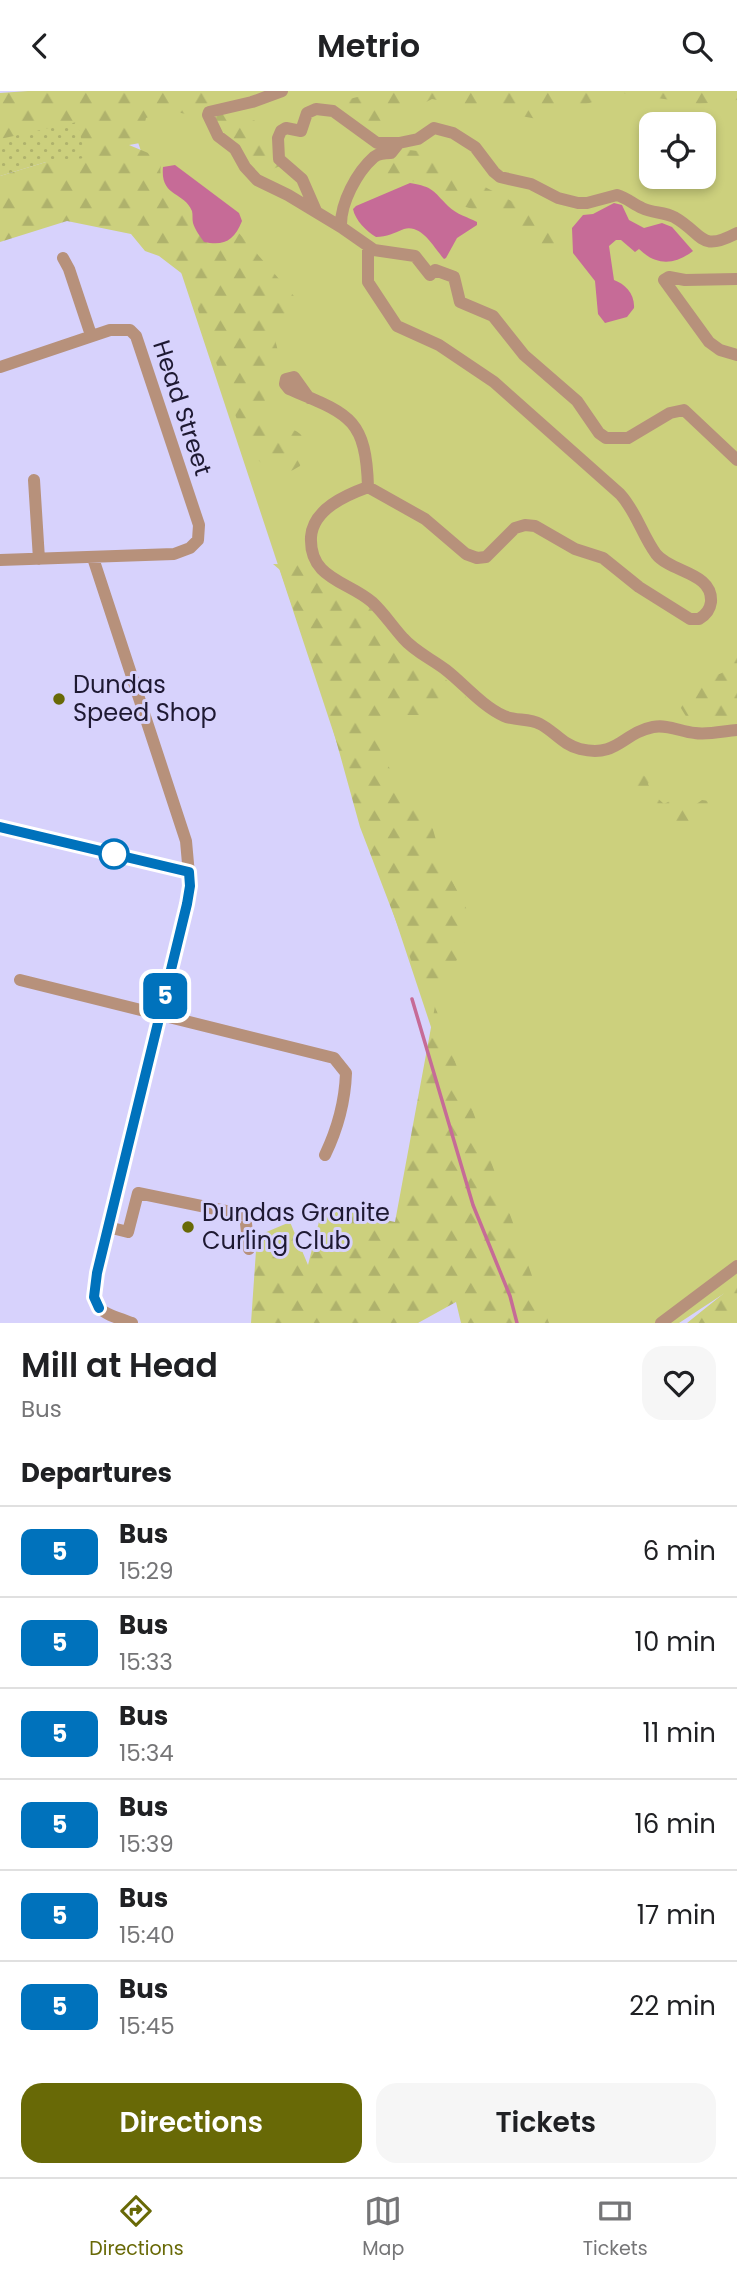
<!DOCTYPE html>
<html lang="en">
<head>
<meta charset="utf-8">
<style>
	:root { --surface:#fff; --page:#f6f6f6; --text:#202124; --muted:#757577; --line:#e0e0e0; --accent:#686906 }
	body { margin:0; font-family:Poppins,sans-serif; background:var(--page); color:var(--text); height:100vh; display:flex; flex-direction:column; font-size:26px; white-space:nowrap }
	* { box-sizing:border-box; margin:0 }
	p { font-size:23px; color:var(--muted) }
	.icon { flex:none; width:38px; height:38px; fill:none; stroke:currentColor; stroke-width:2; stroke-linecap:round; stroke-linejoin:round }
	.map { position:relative; height:1232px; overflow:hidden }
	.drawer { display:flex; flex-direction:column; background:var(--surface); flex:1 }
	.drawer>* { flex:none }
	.badge { padding:0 14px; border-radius:10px; font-size:24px; line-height:46px }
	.controls { position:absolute; left:639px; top:21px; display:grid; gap:14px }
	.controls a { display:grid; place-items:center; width:77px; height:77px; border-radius:14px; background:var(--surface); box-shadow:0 4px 10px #0003; font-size:35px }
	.map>.badge { position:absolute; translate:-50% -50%; box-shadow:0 0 0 4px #fff }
	h2 { padding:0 21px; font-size:26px; line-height:63px }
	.round { display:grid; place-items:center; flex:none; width:74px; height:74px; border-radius:21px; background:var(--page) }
	.headline { display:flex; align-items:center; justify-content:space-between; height:119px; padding:0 21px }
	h1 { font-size:33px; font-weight:600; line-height:52px }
	.cta { display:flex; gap:14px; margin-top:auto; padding:14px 21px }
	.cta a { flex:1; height:80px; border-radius:21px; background:var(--accent); color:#fff; font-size:28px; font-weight:600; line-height:80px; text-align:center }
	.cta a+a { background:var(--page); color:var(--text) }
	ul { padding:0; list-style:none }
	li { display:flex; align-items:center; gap:21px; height:91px; padding:0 21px; border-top:2px solid var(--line) }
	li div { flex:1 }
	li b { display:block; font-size:26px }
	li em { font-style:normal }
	li .badge { min-width:77px; font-weight:700; text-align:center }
	header { display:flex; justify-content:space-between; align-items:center; height:91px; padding:0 21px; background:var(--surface); font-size:32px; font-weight:600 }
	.menu { display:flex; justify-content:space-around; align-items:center; height:98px; border-top:2px solid var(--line); background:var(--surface); font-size:19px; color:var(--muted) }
	.menu a { display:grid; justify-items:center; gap:4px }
	.menu .selected { color:var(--accent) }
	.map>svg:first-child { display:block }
</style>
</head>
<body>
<header><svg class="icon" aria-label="back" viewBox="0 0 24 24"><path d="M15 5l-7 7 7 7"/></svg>Metrio<svg class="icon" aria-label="search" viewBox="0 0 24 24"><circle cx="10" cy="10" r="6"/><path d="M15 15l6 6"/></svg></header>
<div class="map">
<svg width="737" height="1232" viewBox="0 0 737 1232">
	<defs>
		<pattern id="forest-firs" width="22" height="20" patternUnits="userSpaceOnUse" patternTransform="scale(1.75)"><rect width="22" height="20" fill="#ccd07d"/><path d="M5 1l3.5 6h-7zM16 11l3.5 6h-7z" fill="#afb26c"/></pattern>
		<pattern id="park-dots" width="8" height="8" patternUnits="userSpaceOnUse" patternTransform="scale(1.75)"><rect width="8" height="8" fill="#ccd07d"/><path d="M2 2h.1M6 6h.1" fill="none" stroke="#afb26c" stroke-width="1.8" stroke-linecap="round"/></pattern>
	</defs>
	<rect width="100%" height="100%" fill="#d7d2fc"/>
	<path fill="#ccd07d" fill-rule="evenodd" d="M177,0H737V1194L679,1232H529L128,21ZM651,33H704V86H651Z"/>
	<path fill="url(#forest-firs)" d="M28,0H219V6L230,11L248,27L265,34L273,45L280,75L273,78L267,88L253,80L252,65L245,54L238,56L225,49L214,29L167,19L146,27L140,52L129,54L153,64L161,73C157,97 175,106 192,120L194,134L231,148L238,141L300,212L297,223L271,233L279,264L259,292L274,335C306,339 308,345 300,375L286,383L269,378L253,365L239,334L204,239L189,188L159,165L145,160L131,143L67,130L0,151V85L46,71L79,40L77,38L0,55V2Z
		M382,0H737V9L699,13L622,2L537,28L432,8L388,31L368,33L351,30L338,15L341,10Z
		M409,59L426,61L450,71L468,87L545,128L561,143L554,156L538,161L529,145L518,132L456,113L421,91L391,88L379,79L378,66L403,64Z
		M273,473L316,474L332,499L365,512L400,550L466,606L433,624H400L384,639L380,664L432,735L442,770L470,825V839L446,893L422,898L360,736L329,624L280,479Z
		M737,549V635L723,637L700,628L687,627L676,609L678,601L697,585C708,585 723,586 730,575C734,569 732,564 737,558L735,550Z
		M642,683L650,689L648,693L653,703L664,713L686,702L690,706L691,717L702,709L709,710L712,718L709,725H692L693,734L683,739L677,737L665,719L651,722L646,717C646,707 645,703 636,699V691Z
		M435,915L549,1232H461L456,1211L418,1232H251L257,1145L290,1131L308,1174L323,1115L395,1131Z
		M737,1186V1232H687L723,1203Z"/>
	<path fill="url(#park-dots)" d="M77,31L86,67L46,71L0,85V48Z"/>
	<path fill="#c66b97" d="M175,74L239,122L242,130C234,150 224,155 204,151C200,145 195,139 193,132C192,128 193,124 192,120C184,100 160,106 163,76Z
		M410,92C434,96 433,100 448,115C457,124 468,126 477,131V134L457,147L446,167L444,168C434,157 422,133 404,138C394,142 387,146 376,146C367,141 355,129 353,118L356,115Z
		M614,112L622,114L629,129L644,137L662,132L672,136L693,160C675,174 656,175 639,158L635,161L621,149H616L609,155L614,189C625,193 635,203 634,217L627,226L605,232L598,223L595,190L573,162L572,137L583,124L593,123Z"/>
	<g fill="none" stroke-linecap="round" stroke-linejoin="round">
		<path stroke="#c66b97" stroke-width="3.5" d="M412,908L473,1114L510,1205L517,1232"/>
		<path stroke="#b7917b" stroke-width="12" d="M282,0L252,11L209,21L208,24L218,45L235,58L245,76L257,89L288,104L341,136
			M399,52L391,62C385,62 379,62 374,66C357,81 340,112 341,136L374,159L415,165L430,184L435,179L454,186L460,211L493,225L524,264L577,310L599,342L606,347H628L670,322L684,319L737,369
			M316,120L302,88L279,68L278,47L281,40L286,37L301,40L307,22L316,18L333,20L377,52H399L418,48L434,37L453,42L475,56L494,81L500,86L531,93L558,107L578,112H587L617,104C627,107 633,113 642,117C652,122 664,121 674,126C704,143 699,162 737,142
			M368,156V191L397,235L439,254L494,291L620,403C636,420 642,444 656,463C671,482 713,481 711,511C710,519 706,524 699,528H690L639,496L603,467L575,458L535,435L525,434L515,437L486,466L477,467L466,463L425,428L368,396
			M63,167L69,178L91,244
			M737,188L685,189L669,186L664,189L709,251L720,259L737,264
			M0,276L110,239H130L136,245L199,434L198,449L190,457L174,463L0,469
			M309,307L294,286L286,288L285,293L289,298C349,323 366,327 368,396C346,404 313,418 311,446C309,488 348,490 372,511C384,522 392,535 403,547C415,561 432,568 446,579C464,593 482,615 504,625C515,630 529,627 540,633C554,640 563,654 580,658C618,667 622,642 653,636C668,633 681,641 695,642C708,644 724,640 737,639
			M34,389L39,468
			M93,467L186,750L190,795L97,1182C93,1220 97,1220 132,1232
			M0,736L189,781
			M20,889L334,967L346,982C345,1010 337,1039 325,1064
			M108,1136L128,1141L138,1102L245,1124L249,1158
			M661,1232L737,1175"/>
	</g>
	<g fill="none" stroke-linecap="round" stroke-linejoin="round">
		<defs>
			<path id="line" d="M0,736L189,781L190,795L187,813L97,1182L94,1206L99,1217"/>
		</defs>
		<use href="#line" stroke="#fff" stroke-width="16"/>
		<use href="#line" stroke="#0072bc" stroke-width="10"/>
	</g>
	<g fill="#686906" stroke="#d7d2fc" stroke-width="2.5">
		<circle cx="59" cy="608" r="7"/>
		<circle cx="188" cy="1136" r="7"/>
	</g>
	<circle fill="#fff" stroke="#0072bc" stroke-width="3.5" cx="114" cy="763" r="14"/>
	<g text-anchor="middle" stroke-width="6" stroke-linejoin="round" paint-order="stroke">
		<g font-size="24" fill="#1e1932" stroke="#d7d2fc">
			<text transform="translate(182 317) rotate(72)" y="8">Head Street</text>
		</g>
		<g font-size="24" fill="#1e1932" stroke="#d7d2fc" text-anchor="start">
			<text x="73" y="602">Dundas<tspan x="73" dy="28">Speed Shop</tspan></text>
			<text x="202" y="1130">Dundas Granite<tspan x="202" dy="28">Curling Club</tspan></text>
		</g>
	</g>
</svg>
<div class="controls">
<a><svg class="icon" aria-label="locate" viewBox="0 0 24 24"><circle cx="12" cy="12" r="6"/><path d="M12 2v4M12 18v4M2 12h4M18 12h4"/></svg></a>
</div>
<b class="badge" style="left:165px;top:905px;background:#0072bc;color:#fff">5</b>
</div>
<section class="drawer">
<div class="headline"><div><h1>Mill at Head</h1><p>Bus</p></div><a class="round"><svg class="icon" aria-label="heart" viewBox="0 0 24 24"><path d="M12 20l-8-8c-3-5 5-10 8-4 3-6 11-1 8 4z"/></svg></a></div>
<h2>Departures</h2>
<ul>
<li><span class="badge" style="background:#0072bc;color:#fff">5</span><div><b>Bus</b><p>15:29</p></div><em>6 min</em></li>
<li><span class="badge" style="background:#0072bc;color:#fff">5</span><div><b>Bus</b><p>15:33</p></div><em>10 min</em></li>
<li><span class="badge" style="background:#0072bc;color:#fff">5</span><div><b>Bus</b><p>15:34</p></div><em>11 min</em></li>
<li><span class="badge" style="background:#0072bc;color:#fff">5</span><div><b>Bus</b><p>15:39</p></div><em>16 min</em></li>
<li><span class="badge" style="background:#0072bc;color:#fff">5</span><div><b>Bus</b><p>15:40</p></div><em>17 min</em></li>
<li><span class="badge" style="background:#0072bc;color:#fff">5</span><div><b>Bus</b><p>15:45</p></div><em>22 min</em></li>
</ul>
<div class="cta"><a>Directions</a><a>Tickets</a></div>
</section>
<nav class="menu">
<a class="selected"><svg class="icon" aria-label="directions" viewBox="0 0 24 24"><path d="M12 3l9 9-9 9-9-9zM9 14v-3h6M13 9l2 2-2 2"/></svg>Directions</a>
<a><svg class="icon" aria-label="map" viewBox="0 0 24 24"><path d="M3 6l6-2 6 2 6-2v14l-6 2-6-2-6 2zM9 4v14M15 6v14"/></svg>Map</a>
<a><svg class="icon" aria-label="tickets" viewBox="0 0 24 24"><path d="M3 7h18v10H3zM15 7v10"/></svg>Tickets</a>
</nav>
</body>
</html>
